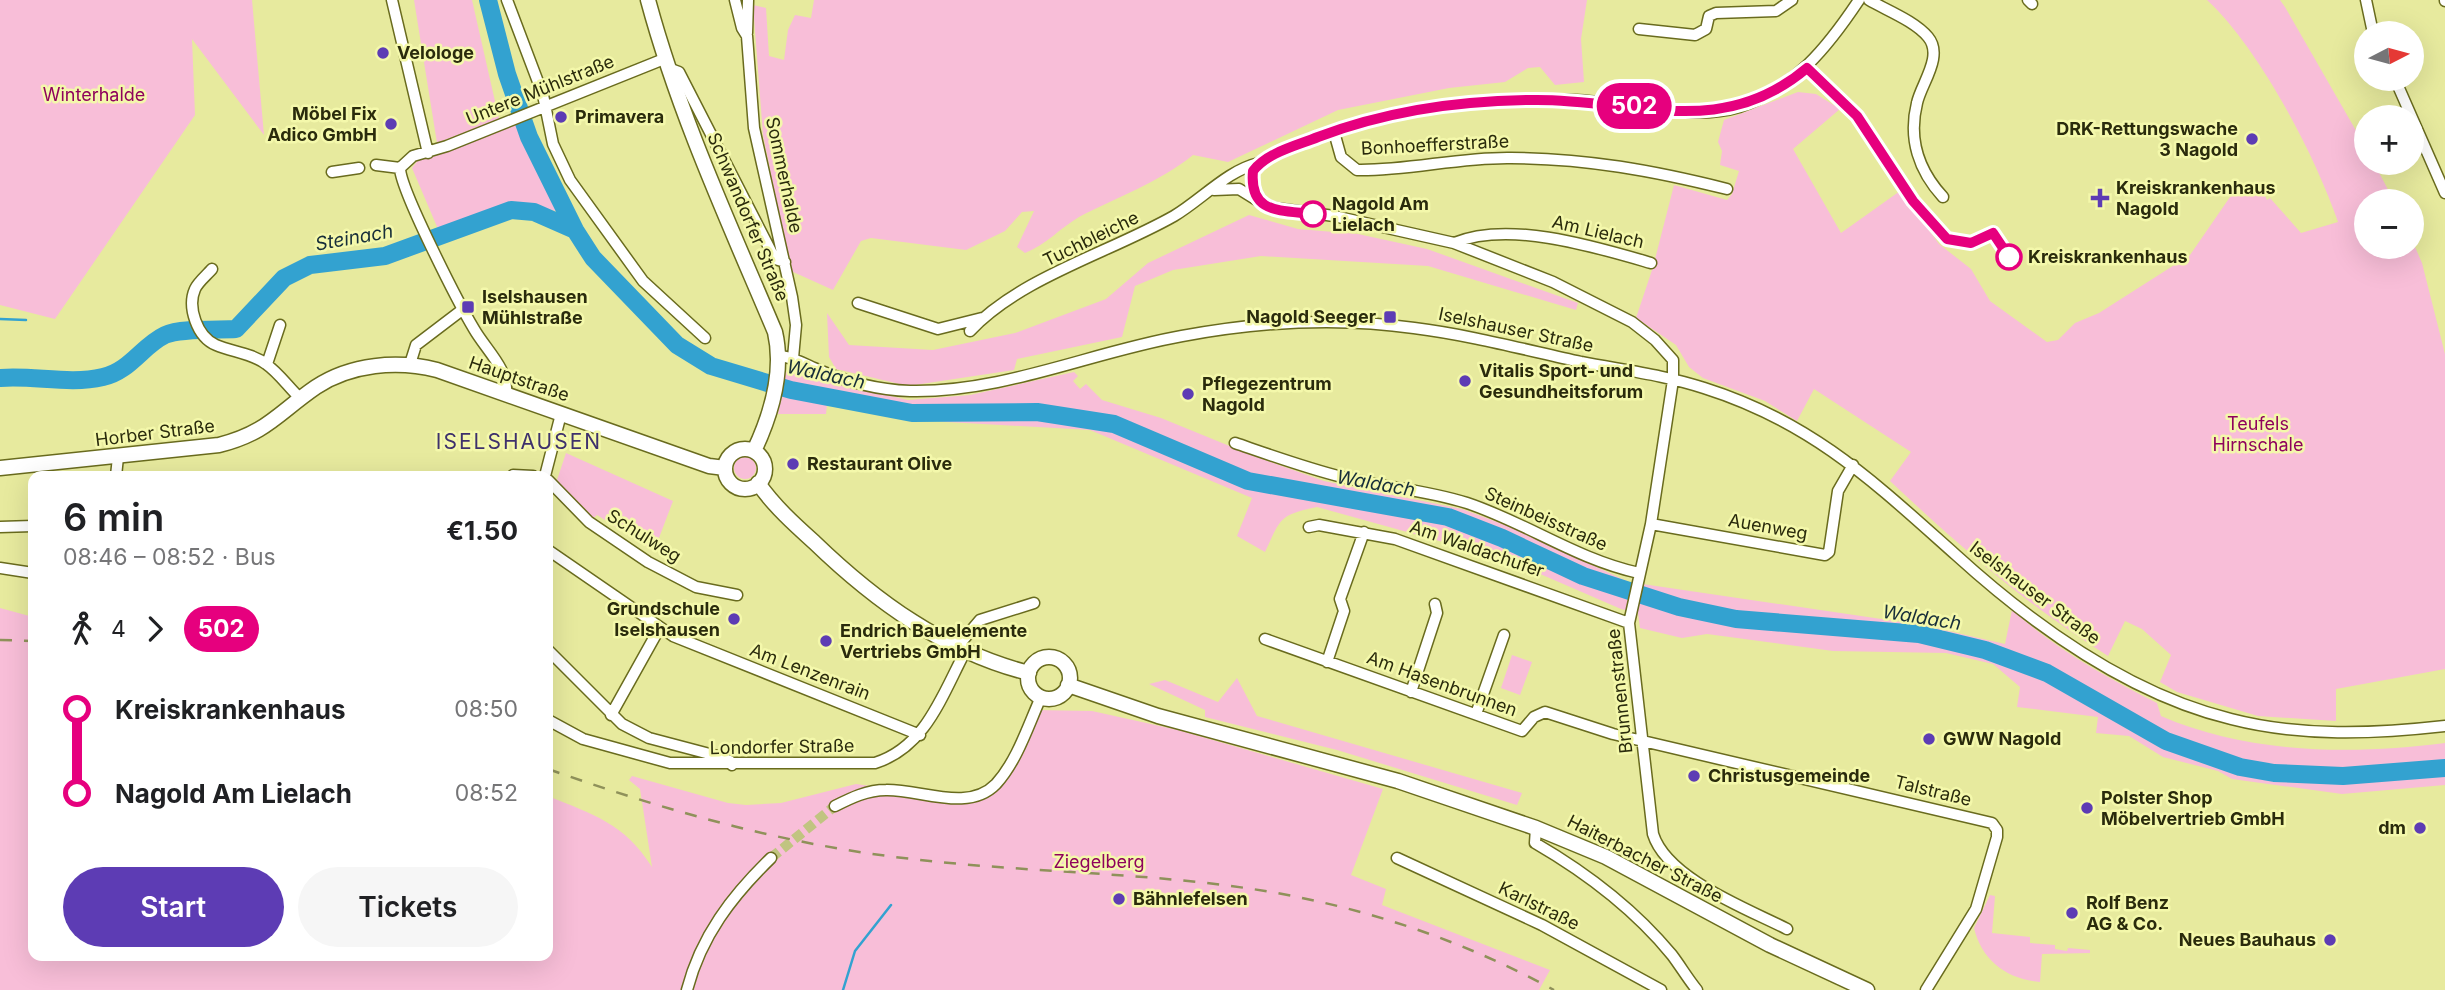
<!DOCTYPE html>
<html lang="en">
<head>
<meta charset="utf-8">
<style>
	:root { --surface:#fff; --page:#f6f6f6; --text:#202124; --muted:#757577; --accent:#5d3cb4 }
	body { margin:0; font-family:Inter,sans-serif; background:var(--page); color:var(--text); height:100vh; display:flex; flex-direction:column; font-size:26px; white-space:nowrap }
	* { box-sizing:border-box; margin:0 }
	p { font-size:23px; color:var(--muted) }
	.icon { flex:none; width:38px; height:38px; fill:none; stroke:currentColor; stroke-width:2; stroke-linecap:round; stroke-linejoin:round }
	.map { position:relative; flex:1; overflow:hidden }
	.details { position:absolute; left:28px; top:471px; width:525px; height:490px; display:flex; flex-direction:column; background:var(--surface); border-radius:14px; box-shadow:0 7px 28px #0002 }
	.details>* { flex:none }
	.badge { padding:0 14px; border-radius:23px; font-size:24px; line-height:46px }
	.needle { width:46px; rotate:84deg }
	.tools { position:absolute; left:2354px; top:21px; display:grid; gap:14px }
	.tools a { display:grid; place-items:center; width:70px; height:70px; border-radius:50%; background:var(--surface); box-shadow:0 7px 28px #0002; font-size:35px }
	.map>.badge { position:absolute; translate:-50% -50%; box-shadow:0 0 0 4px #fff }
	.legs { display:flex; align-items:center; gap:10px; height:77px; padding:0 35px; font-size:23px }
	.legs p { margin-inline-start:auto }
	.summary { display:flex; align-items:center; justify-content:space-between; height:119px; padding:0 35px }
	h1 { font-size:38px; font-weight:600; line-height:52px }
	.cta { display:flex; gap:14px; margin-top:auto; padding:14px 35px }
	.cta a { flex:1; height:80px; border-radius:42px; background:var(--accent); color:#fff; font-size:28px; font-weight:600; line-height:80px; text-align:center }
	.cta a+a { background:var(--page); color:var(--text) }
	ul { padding:0 35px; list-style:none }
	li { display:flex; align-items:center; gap:24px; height:84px; font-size:26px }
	li i { display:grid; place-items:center; width:10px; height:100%; margin:0 9px; background:currentColor }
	li i::after { content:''; width:18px; height:18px; margin:-9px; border:5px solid; border-radius:50%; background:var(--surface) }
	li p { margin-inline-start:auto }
	li:first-child i { background:linear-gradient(#0000 50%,currentColor 0) }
	li:last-child i { background:linear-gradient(currentColor 50%,#0000 0) }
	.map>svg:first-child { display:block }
</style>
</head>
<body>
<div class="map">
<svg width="2445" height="990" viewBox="0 0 2445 990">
	<rect width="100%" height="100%" fill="#e7ea9e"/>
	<path fill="#f8bed8" d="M0,0H252L264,135L192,39L195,115L55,319L0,305Z
		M414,0H472L499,119L437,143Z
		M814,0H1587L1581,39L1584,82L1555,85L1540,67L1528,68L1505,82L1449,88L1338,110L1228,162L1193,155C1160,182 1117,197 1079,217C1060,228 1046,245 1025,253L1017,247L1034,211L1022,212L1005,231L966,250L871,238L861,241L833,290L791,271L763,135L753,5L766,8L769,56L784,60L788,30L795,15L811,18Z
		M2207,0H2280L2285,7L2366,148V163H2374L2394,201H2366V247H2412V240L2422,263L2445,354V669L2336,689V721L2258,716L2177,692L2160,682L2171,655L2142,629L2125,621L2108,656C2028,606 1958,545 1890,481L1911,452L1814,389L1797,421L1765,401L1703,378L1689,367L1676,345L1636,318L1653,267L1674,185L1727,200L1732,194L1739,171L1720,165L1722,151L1718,142L1724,120L1798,92L1816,94L1840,109L1793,149L1841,233L1900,191L1939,244L1971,269L1990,301L2047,342L2058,340L2075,323L2099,313L2190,255L2230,197L2258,181L2267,200L2270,198L2301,233L2338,222C2315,155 2259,48 2207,0Z
		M518,123L565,213L511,201L438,229L412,168L419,159Z
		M1249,215L1298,229L1358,234L1427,249L1578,303L1576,310L1428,266L1261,256L1173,270L1135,286L1122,337L1017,359L1014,370L908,386L836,369L829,357L827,313L849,345L933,350L1015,333L1106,299L1148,263Z
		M786,372L908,400L970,395L1074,372L1078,376L1073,381L1080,389L1086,384L1102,400L1161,418L1254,456L1324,481L1462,509L1508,526L1629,582L1922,625L2005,644L2012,610C2056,649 2104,676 2157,703L2161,716C2248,754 2352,755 2445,743V785L2342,794L2232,779L2218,771L2163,757L2129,736L2096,733L2098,717L2017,707L2020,687L1993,664L1946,653L1833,651L1707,634L1682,638L1640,628L1638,613L1621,609L1508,560L1317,507C1279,515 1281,518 1265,552L1237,536L1252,498L1090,430L947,422L827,405L826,414H778Z
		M566,453L673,501L654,551L597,515L589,522L557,480Z
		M734 468a11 11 0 1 1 22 0a11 11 0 1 1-22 0Z
		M0,608L33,617V956H548V796C594,815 624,823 652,867L640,789L629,780L632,776L728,803L746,805L781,803L856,784L953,798L994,786L1035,710L1092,711L1178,730L1383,789L1351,875L1386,889L1382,905L1550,970L1539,990H0Z
		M1512,655L1532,662L1520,695L1501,688Z
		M1237,678L1257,716L1522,793L1517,805L1337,750L1205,717V710L1149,684L1165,680L1218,702Z
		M1990,895L1995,896L1992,933L2030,937V943L2055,945V949L2067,951L2068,948L2090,950V953L2042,954L2040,982C2007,979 1982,961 1974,928Z"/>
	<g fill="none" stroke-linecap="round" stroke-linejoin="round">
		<path stroke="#33a2d0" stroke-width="2.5" d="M0,319L26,320
			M843,990L855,951L891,905"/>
		<path stroke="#33a2d0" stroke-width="18" d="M488,0L507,74L529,137L575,230L593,258L677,345L711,366L791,390L912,413L1037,412L1114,424L1248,481L1448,517L1502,538L1583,576L1679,607L1736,619L1919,634L1985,650L2047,673L2166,741L2240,767L2274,773L2343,776L2445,768
			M0,378C34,375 69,385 103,377C130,371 142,346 165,335C180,328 218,330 236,329L284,278L310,265L385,256L511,210L534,212L575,230"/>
		<path stroke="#c1c481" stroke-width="10" stroke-dasharray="10 5" stroke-linecap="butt" d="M771,858L835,806"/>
		<defs>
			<path id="minor" d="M392,0L428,153
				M507,0L543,95L553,144L570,180L643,281L705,338
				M735,0L742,28L747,36L754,128L792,297L796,325L793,358
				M1869,0C1886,10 1915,21 1928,37C1944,56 1921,84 1917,103C1908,139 1919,171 1943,197
				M2028,0L2032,4
				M2366,0L2373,33
				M2445,0V1
				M1639,29L1695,35L1706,29L1709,16L1716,13L1776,11L1792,0
				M747,33L748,0
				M1807,67L1857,116L1913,201L1947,239L1971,243L1993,234
				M668,68L679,72L775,259L785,262
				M2395,79L2445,193
				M1334,132L1341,157L1357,170C1408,171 1459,157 1511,158C1585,158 1655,171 1727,189
				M376,165L400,168
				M332,172L359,168
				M1214,190L1239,189L1268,207L1334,216L1454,243L1553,282L1632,322L1655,340L1673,360V380L1651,524L1629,623L1653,834C1667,879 1748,909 1787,929
				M1254,196L1253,171L1260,162C1355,113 1469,96 1575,100C1625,102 1691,122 1739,107C1795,88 1827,48 1859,0
				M1454,243C1509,220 1596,247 1651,263
				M212,269C207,275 198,282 195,289C187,307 197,337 216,345C232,352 252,353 266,364C279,373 289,388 301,399
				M858,303L938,329L982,318
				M970,331C1021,277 1109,253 1174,216C1201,200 1228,170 1259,163
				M781,356C794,358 803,363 814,368C844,381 878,390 910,391C1003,393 1091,352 1182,336C1257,322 1338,317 1414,328C1470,335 1526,350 1581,362C1622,370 1665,375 1704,388C1812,422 1874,482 1956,555C2033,625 2128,694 2231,719C2301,737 2374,734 2445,726
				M267,364L280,325
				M410,364L416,345L462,310
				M506,394C509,369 486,350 474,329C459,304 400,189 400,168L413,156L447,146L664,59
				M1235,443C1270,455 1306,468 1342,477C1383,487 1426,490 1467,503C1527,523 1576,559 1639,573
				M513,475L533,476
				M116,476L118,457
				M545,476L561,414
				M548,480L589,522L648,562L696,587L737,595
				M1651,524L1825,555L1829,552L1838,491L1853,465
				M0,527L33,526
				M1309,527L1319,525L1395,539L1629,623
				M548,550L673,636L920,735
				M0,568L33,573
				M1265,639L1522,731L1534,717L1545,712L1613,734L1992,823L1997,830V837L1976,909L1926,990
				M958,646L980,620L1034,603
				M548,650L622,724L649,738L721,757L730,761L732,765
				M1327,662L1344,611L1340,599L1364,532
				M1411,692L1437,613L1435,604
				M1476,714L1504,635
				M611,715L659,629
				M548,720L583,739L670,763H875C926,747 942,695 966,650
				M835,806C851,798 867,790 886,790C920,789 968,813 996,784C1017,761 1028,726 1041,697
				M1536,828L1535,843C1585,872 1635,910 1672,955C1681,967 1688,979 1697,990
				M1397,858L1542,925L1661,990
				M687,990C701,936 732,896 771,858"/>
			<path id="major" d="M648,0C679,115 729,223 775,332C784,371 771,415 754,451
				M725 469a20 20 0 1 1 40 0a20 20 0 1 1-40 0Z
				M0,468L219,445C267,433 278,413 316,387C351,364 397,360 437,370L709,466L725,468
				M758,483C774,506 794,524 814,542C875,601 945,652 1029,673
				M1028 678a21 21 0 1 1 42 0a21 21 0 1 1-42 0Z
				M1068,685L1158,716L1398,781L1536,828L1606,857L1770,945L1867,990"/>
		</defs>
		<use href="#minor" stroke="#696b1e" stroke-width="13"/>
		<use href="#major" stroke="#696b1e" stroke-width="17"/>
		<use href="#minor" stroke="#fff" stroke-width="10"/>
		<use href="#major" stroke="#fff" stroke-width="14"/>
		<path stroke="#8f915a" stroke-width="2.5" stroke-dasharray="12 12" stroke-linecap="butt" d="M0,640L33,641
			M548,769C667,811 786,845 912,859C1029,873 1149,872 1265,891C1367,908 1464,941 1554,990"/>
	</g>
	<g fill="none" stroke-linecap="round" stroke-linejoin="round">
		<defs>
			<path id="line-1" d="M1313,214C1280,210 1249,214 1253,171C1268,152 1296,146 1318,137C1387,111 1464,100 1537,100C1638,100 1722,140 1807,68L1857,116L1913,201L1947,239L1971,243L1993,233L2009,257"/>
		</defs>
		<use href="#line-1" stroke="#fff" stroke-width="16"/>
		<use href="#line-1" stroke="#e6007e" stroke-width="10"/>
	</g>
	<g fill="#5d3cb4" stroke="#f4f8ab" stroke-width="2.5">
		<circle cx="383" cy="53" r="7"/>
		<circle cx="561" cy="117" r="7"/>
		<circle cx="391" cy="124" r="7"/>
		<circle cx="2252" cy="139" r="7"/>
		<path d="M2096.5 187.5h7v7h7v7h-7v7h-7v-7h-7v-7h7z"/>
		<rect x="461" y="300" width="14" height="14" rx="3.5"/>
		<rect x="1383" y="310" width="14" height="14" rx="3.5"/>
		<circle cx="1465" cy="381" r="7"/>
		<circle cx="1188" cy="394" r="7"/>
		<circle cx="793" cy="464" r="7"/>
		<circle cx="734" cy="619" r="7"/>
		<circle cx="826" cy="641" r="7"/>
		<circle cx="1929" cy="739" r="7"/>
		<circle cx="1694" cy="776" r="7"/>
		<circle cx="2087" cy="808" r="7"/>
		<circle cx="2420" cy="828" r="7"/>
		<circle cx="1119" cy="899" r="7"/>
		<circle cx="2072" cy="913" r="7"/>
		<circle cx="2330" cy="940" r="7"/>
	</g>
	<g fill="#fff" stroke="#e6007e" stroke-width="3.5">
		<circle cx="1313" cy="214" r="12"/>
		<circle cx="2009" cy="257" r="12"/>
	</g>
	<g text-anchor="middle" stroke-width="5" stroke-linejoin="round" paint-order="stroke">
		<g font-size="18" font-weight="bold" fill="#2a2b0c" stroke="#f4f8ab" text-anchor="start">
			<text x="397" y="59">Velologe</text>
			<text x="377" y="120" text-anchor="end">Möbel Fix<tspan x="377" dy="21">Adico GmbH</tspan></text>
			<text x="575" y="123">Primavera</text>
			<text x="2238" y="135" text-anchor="end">DRK-Rettungswache<tspan x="2238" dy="21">3 Nagold</tspan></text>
			<text x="2116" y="194">Kreiskrankenhaus<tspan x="2116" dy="21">Nagold</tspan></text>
			<text x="482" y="303">Iselshausen<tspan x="482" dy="21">Mühlstraße</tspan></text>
			<text x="1376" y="323" text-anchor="end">Nagold Seeger</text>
			<text x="1479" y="377">Vitalis Sport- und<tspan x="1479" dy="21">Gesundheitsforum</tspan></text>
			<text x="1202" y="390">Pflegezentrum<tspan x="1202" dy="21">Nagold</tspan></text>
			<text x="807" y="470">Restaurant Olive</text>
			<text x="720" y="615" text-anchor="end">Grundschule<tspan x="720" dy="21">Iselshausen</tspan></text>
			<text x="840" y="637">Endrich Bauelemente<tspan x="840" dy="21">Vertriebs GmbH</tspan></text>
			<text x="1943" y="745">GWW Nagold</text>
			<text x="1708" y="782">Christusgemeinde</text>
			<text x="2101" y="804">Polster Shop<tspan x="2101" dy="21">Möbelvertrieb GmbH</tspan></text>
			<text x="2406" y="834" text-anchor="end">dm</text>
			<text x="1133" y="905">Bähnlefelsen</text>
			<text x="2086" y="909">Rolf Benz<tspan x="2086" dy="21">AG &amp; Co.</tspan></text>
			<text x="2316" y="946" text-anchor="end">Neues Bauhaus</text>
		</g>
		<g font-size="18" fill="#2a2b0c" stroke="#f4f8ab">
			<text transform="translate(540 90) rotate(-22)" y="6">Untere Mühlstraße</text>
			<text transform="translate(1435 145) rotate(-3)" y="6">Bonhoefferstraße</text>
			<text transform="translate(784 175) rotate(78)" y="6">Sommerhalde</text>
			<text transform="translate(748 217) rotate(67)" y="6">Schwandorfer Straße</text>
			<text transform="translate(1598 232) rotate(13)" y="6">Am Lielach</text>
			<text transform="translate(1091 239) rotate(-26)" y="6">Tuchbleiche</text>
			<text transform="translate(1516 330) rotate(12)" y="6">Iselshauser Straße</text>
			<text transform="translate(519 379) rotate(19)" y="6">Hauptstraße</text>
			<text transform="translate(155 433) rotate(-7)" y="6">Horber Straße</text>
			<text transform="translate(1546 519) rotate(24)" y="6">Steinbeisstraße</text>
			<text transform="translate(1768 527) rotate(10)" y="6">Auenweg</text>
			<text transform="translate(644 536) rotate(32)" y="6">Schulweg</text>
			<text transform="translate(1477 549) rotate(19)" y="6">Am Waldachufer</text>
			<text transform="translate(2035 593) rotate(37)" y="6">Iselshauser Straße</text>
			<text transform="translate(810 672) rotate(21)" y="6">Am Lenzenrain</text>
			<text transform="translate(1442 684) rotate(20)" y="6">Am Hasenbrunnen</text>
			<text transform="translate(1620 691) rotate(-96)" y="6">Brunnenstraße</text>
			<text transform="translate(782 747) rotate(-1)" y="6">Londorfer Straße</text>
			<text transform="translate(1933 791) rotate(14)" y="6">Talstraße</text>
			<text transform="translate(1645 859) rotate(27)" y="6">Haiterbacher Straße</text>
			<text transform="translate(1539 906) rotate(26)" y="6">Karlstraße</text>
		</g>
		<g font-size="18" fill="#8f025c" stroke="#f4f8ab">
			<text x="94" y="101">Winterhalde</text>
			<text x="2258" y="430">Teufels<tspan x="2258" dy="21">Hirnschale</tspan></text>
			<text x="1099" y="868">Ziegelberg</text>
		</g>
		<g font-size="18" font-weight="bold" fill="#2a2b0c" stroke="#f4f8ab" text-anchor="start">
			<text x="1332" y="210">Nagold Am<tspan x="1332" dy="21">Lielach</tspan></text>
			<text x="2028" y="263">Kreiskrankenhaus</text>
		</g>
		<g font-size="19" font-style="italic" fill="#172e39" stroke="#f4f8ab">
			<text transform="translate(354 237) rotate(-10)" y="7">Steinach</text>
			<text transform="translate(826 374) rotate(12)" y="7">Waldach</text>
			<text transform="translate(1376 483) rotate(10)" y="7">Waldach</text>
			<text transform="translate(1922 617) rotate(9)" y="7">Waldach</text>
		</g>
		<g font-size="21" letter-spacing="2" fill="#3e316c" stroke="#f4f8ab">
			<text x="519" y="449">ISELSHAUSEN</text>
		</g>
	</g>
</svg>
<div class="tools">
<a><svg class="needle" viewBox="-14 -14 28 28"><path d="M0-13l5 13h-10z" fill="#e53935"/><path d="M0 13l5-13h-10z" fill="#757577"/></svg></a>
<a>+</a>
<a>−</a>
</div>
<b class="badge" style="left:1634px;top:106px;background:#e6007e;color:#fff">502</b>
<section class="details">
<div class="summary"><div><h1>6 min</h1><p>08:46 – 08:52 · Bus</p></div><b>€1.50</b></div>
<div class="legs"><svg class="icon" aria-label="walk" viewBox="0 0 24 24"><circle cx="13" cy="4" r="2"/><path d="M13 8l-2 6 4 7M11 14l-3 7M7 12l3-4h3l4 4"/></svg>4<svg class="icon" aria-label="forward" viewBox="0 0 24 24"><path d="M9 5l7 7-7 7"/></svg><b class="badge" style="background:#e6007e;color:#fff">502</b></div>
<ul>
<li><i style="color:#e6007e"></i><b>Kreiskrankenhaus</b><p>08:50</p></li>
<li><i style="color:#e6007e"></i><b>Nagold Am Lielach</b><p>08:52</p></li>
</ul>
<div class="cta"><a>Start</a><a>Tickets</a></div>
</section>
</div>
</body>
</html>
